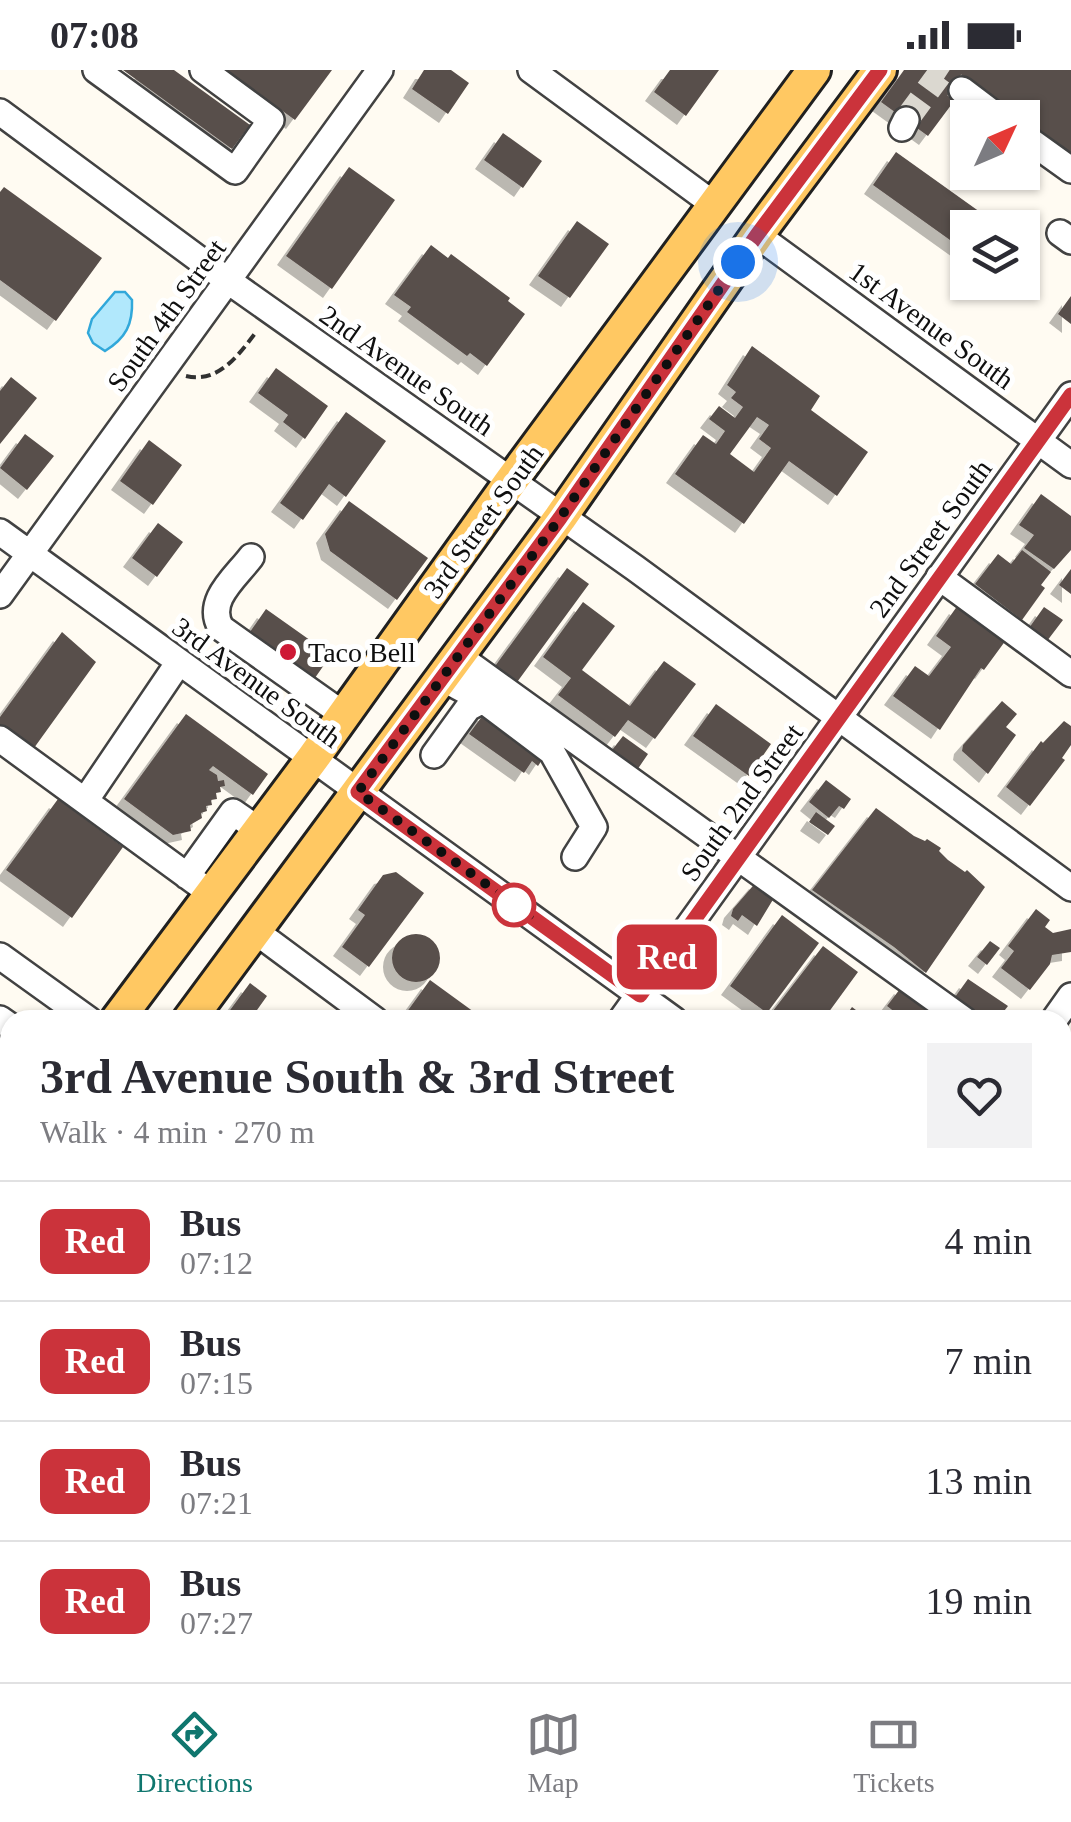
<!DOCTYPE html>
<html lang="en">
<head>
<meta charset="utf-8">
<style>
	:root { --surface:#fff; --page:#f2f2f3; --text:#2b2b33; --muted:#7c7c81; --line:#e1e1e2; --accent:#0f766e }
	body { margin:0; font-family:"Times New Roman",serif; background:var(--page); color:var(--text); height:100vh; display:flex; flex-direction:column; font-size:38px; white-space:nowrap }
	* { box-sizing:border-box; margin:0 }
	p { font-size:32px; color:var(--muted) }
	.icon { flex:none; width:55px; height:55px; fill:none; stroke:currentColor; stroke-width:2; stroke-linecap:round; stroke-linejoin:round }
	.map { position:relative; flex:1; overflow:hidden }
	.panel { position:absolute; left:0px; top:940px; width:1072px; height:672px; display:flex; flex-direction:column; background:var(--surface); border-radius:30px 30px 0 0; box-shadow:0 2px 8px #0004 }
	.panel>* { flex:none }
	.badge { padding:0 20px; border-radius:15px; font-size:35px; line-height:65px }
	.needle { width:65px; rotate:46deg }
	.buttons { position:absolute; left:950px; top:30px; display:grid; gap:20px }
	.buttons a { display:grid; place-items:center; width:90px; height:90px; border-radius:0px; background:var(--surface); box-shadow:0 2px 8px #0004; font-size:50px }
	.you { position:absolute; width:50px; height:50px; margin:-25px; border:8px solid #fff; border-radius:50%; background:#1a73e8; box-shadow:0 0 0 15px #1a73e833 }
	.map>.badge { position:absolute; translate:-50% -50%; box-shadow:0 0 0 5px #fff }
	.round { display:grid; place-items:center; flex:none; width:105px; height:105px; border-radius:0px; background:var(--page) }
	.head { display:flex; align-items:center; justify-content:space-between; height:170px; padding:0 40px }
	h1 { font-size:48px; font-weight:700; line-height:75px }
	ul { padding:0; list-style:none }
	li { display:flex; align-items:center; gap:30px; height:120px; padding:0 40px; border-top:2px solid var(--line) }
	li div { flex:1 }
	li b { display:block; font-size:38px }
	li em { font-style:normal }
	li .badge { min-width:110px; font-weight:700; text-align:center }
	.status { display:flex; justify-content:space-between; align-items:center; height:70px; padding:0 50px; background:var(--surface); direction:ltr }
	.status svg { height:28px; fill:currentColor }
	.menu { display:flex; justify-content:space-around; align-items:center; height:140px; border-top:2px solid var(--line); background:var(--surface); font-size:28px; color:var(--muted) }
	.menu a { display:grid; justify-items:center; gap:5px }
	.menu .on { color:var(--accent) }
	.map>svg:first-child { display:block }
</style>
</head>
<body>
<div class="status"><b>07:08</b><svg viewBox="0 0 49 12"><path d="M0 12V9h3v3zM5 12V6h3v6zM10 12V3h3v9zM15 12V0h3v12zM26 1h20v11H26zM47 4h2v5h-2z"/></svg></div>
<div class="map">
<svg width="1071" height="1612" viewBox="0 0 1071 1612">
	<defs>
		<filter id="shadow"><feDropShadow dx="-9" dy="9" stdDeviation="0" flood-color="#0004"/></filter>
	</defs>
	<rect width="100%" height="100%" fill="#fffbf2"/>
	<path fill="#d9eeb7" d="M1071,1305V1541L1063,1553L1062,1316Z
		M852,1602L993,1603L994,1612H845Z
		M443,1603V1602L545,1603L538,1612H446L440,1607Z"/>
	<path fill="#ffe8ba" d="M1071,1541V1612H994L993,1603L1062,1602L1063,1553Z"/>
	<path fill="#b1e8fc" stroke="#31a8da" stroke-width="2.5" d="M115,222H125L132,230C133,254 126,268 105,281L93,273L88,263L92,249Z"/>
	<path fill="#594f4b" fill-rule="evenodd" filter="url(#shadow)" d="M123,0H174L250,55L232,79Z
		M226,0H332L295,50Z
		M424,0H451L469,13L448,44L412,19Z
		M670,0H719L686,46L654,22Z
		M904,0H1071V85L1022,54V48L969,11L928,66L881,32Z
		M503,63L542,91L523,118L484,90Z
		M896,82L987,147L980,158H968V175L964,180L873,115Z
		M349,97L395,130L332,219L286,186Z
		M4,117L102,188L56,251L0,210V122Z
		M577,151L609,174L570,228L538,206Z
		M431,175L448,188L451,184L510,228L508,231L525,244L487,296L470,283L467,286L407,242L411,237L394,225Z
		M1071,226V254L1058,244Z
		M752,276L820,326L811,340L868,382L837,426L789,391L744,454L675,404L703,365L716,374L725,361L709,349L719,336L735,348L743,337L731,328L736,322L727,315ZM757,347L769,355L759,369L771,378L754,402L730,384Z
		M276,298L328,336L305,369L283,352L288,345L258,323Z
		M11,307L37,328L0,374V321Z
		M346,342L386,371L346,427L329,414L303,450L280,433Z
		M25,364L54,386L27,420L0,398Z
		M149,370L182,395L153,435L120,411Z
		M1041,424L1071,446V480L1054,499L1024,478L1034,465L1019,455Z
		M349,431L428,488L397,530L330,481L325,464Z
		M158,453L183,472L157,507L132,488Z
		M1022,480L1051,502L1041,515L1045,518L1022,550L975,514L998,484L1011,494Z
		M567,498L589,514L512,619L490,603Z
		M1071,499V524L1059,515Z
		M583,532L615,556L582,600L630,636L664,591L696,614L655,669L628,650L615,667L558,625L571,608L543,587Z
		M958,535L1006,570L984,600L981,598L940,660L893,626L915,596L929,606L951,577L936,566Z
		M1044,537L1063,550L1047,571L1029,558Z
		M266,539L331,585L310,615L245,569Z
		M62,562L96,592L34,678L13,662L10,665L0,658V647Z
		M1002,631L1017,644L1006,657L1016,665L988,704L962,681L963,675Z
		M716,634L771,674L749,706L693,666Z
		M486,641L546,684L538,696L532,691L524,703L469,664Z
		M186,644L268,704L253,725L213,696L209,700L217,705L218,711L224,710L225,716L220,717L221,722L216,723L217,729L211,730L212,735L206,736L207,741L201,743L202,748L190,755L191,761L173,765L124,729Z
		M1064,651L1071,656V675L1062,688L1065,690L1030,736L1006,717L1041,671L1043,673Z
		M623,666L648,684L635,703L609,684Z
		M826,710L851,729L844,739L839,736L829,748L809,732Z
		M58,729L123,777L72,848L6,800Z
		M876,738L914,766L925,771L927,769L941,778L939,781L948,790L965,802L967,800L985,817L926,903L894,877L812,820Z
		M816,742L835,756L828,765L809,752Z
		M396,802L424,823L369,897L342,877L365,845L358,840L383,805Z
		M758,810L777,823L757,856L742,845L738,851L731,846L733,839Z
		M1036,839L1050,850L1045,857L1053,863L1071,859V882L1052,885L1050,894L1030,920L1001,898L1014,881L1008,876Z
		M782,845L819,873L767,943L730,916Z
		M392 888a24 24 0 1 1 48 0a24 24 0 1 1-48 0Z
		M990,871L1000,878L987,895L977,887Z
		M823,876L858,902L823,950H774L769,946Z
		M968,909L1008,936L1001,945L1003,950H986L955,927Z
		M430,910L485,950H401Z
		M250,913L267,926L250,950H229L225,947Z
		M903,915L950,950H905L887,936Z
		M852,937L869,950H843Z
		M0,970L10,978V1017L0,1030Z
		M10,1234V1256L0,1249Z
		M0,1452L10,1459V1501L0,1493Z
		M10,1580V1602H55L48,1612H16L0,1601V1594Z
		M188,1602H237L230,1612H185L182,1610Z
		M661,1602H668L677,1612H654Z
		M710,1602H754L747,1612H723Z"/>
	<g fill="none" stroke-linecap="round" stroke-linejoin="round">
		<path stroke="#dbd8d0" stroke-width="25" stroke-dasharray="25 12" stroke-linecap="butt" d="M906,50L939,5L962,20"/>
		<defs>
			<path id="minor" d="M96,0L235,101L271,50L203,0
				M531,0L716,136
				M962,20L999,48
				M0,42L227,210L635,498L1071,818
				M902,58L906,50
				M1022,65L1071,100
				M1060,163L1071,171
				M757,165L1071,395
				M0,462L674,950
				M251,487C235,508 205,531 221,558L344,645
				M939,507L1071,604
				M0,525L380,0
				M458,586L964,950
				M442,608L483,630L552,682L594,757L575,787
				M0,669L212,824
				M434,685L468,638L483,630
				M85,731L179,592
				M187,806L233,742L259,760
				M255,861L375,950
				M0,886L89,950
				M0,949L10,956
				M621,950L1071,325
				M1054,950L1071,926
				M0,1050L10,1036
				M0,1313L10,1321
				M0,1520L10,1527
				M112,1602L125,1612
				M394,1602L408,1612
				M607,1602L620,1612
				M682,1602L695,1612
				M574,1612L580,1602"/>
			<path id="major" d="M117,950L313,688L511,411L814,0
				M189,950L560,448L757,165L880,0
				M0,1115L10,1101
				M0,1210L10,1196"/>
		</defs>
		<use href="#minor" stroke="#424242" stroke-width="30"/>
		<use href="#major" stroke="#202020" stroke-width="38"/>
		<path stroke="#313131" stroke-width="4" stroke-dasharray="10 5" stroke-linecap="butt" d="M186,306C219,314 239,284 257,261
			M1062,1191L1071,1197
			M0,1369L10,1376
			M1062,1390L1071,1396
			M342,1602L356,1612
			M968,1602L981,1612"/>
		<use href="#minor" stroke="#fff" stroke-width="25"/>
		<use href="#major" stroke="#ffc862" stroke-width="32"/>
	</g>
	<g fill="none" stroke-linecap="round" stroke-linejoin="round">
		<defs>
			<path id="line" d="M880,0L757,165L560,448L358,722L640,925L1071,325"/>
		</defs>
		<use href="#line" stroke="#fff" stroke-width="22"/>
		<use href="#line" stroke="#cb333b" stroke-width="15"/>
		<path stroke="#0f0f0f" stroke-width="10" stroke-dasharray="0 18" d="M514,835L529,845L358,722L560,448L738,192"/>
	</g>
	<circle fill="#ce1935" stroke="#fff" stroke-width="4" cx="288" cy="582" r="10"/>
	<circle fill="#fff" stroke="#cb333b" stroke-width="5" cx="514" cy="835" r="20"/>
	<g text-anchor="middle" stroke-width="10" stroke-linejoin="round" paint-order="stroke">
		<g font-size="28" fill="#0f0f0f" stroke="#fff">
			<text transform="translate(166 245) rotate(-54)" y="10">South 4th Street</text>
			<text transform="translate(932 255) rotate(36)" y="10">1st Avenue South</text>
			<text transform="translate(407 300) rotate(35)" y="10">2nd Avenue South</text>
			<text transform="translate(483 451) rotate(-54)" y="10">3rd Street South</text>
			<text transform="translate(930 468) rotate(-54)" y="10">2nd Street South</text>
			<text transform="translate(257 612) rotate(36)" y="10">3rd Avenue South</text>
			<text transform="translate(741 732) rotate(-54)" y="10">South 2nd Street</text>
		</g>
		<g font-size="28" fill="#0f0f0f" stroke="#fff" text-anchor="start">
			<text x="308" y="592">Taco Bell</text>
		</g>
	</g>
</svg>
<div class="buttons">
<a><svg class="needle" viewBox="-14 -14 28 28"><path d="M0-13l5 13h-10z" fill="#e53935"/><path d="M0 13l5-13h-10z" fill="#7c7c81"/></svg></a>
<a><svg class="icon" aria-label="layers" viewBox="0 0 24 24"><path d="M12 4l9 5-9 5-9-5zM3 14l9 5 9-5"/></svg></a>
</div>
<div class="you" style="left:738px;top:192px"></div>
<b class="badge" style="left:667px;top:887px;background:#cb333b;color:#fff">Red</b>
<section class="panel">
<div class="head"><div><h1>3rd Avenue South &amp; 3rd Street</h1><p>Walk · 4 min · 270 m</p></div><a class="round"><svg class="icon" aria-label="heart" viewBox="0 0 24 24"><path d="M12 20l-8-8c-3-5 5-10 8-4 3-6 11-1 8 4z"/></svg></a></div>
<ul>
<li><span class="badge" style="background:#cb333b;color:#fff">Red</span><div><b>Bus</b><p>07:12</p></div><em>4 min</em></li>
<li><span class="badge" style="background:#cb333b;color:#fff">Red</span><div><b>Bus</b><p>07:15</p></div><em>7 min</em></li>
<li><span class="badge" style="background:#cb333b;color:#fff">Red</span><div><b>Bus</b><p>07:21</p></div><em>13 min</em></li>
<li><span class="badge" style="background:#cb333b;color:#fff">Red</span><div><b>Bus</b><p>07:27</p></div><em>19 min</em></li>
</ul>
</section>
</div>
<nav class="menu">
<a class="on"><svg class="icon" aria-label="directions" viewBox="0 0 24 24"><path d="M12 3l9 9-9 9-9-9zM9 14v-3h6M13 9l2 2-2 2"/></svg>Directions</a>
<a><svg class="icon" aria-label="map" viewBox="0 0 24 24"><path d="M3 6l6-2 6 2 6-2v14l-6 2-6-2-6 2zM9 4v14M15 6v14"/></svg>Map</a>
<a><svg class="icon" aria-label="tickets" viewBox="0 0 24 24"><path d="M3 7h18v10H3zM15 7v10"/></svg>Tickets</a>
</nav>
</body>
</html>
